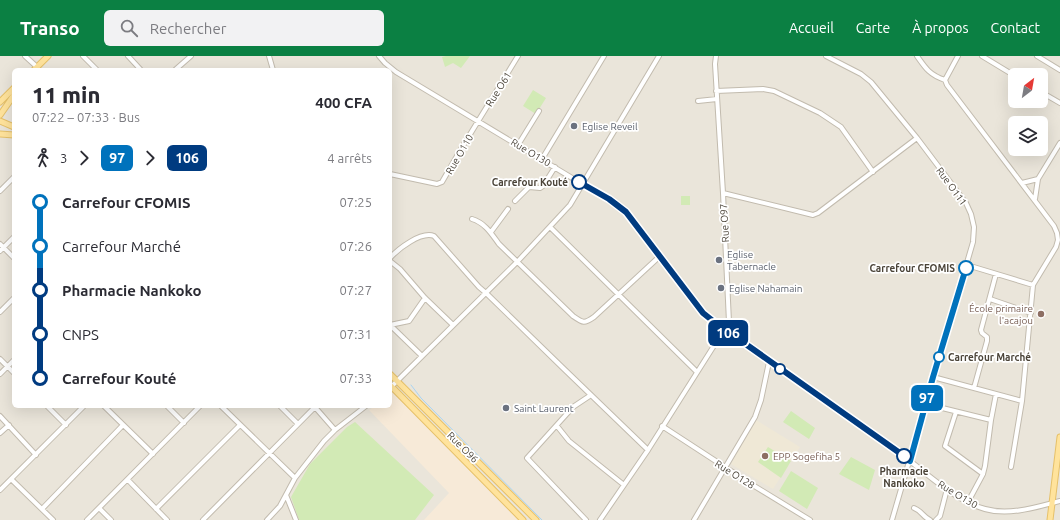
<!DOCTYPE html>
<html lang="fr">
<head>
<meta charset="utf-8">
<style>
	:root { --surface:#fff; --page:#f2f2f3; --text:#2b2b33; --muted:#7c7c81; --accent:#0b8043 }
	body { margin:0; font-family:Ubuntu,sans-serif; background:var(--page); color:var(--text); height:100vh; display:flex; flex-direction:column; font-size:15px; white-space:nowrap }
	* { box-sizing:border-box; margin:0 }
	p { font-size:13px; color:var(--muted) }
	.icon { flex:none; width:22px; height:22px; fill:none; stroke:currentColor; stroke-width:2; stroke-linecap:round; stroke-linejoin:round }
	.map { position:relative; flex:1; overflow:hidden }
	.sheet { position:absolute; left:12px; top:12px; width:380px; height:340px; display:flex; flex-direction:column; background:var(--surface); border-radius:6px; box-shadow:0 4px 16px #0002 }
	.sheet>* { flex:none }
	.badge { padding:0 8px; border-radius:6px; font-size:14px; line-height:26px }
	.needle { width:26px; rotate:31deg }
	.fabs { position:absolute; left:1008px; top:12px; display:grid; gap:8px }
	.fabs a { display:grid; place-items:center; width:40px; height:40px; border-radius:6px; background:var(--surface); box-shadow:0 4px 16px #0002; font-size:20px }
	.map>.badge { position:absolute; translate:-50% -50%; box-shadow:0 0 0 2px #fff }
	.legs { display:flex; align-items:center; gap:6px; height:44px; padding:0 20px; font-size:13px }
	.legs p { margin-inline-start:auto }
	.overview { display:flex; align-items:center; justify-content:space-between; height:68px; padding:0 20px }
	h1 { font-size:22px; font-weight:800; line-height:30px }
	ul { padding:0 20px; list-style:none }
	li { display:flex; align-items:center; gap:14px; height:44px; font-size:15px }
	li i { display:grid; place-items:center; width:6px; height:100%; margin:0 5px; background:currentColor }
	li i::after { content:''; width:10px; height:10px; margin:-5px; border:3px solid; border-radius:50%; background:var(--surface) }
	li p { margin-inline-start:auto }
	li:first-child i { background:linear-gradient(#0000 50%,currentColor 0) }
	li:last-child i { background:linear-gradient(currentColor 50%,#0000 0) }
	header { display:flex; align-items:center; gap:24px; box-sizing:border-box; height:56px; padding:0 20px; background:var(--accent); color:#fff }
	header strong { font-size:19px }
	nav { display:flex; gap:22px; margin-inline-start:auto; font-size:14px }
	.search { width:280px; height:36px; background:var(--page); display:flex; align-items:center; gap:10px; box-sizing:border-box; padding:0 14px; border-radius:6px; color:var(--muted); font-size:15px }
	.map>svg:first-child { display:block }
</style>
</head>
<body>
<header>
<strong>Transo</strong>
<div class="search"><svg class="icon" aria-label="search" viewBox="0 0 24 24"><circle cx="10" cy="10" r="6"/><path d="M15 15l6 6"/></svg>Rechercher</div>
<nav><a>Accueil</a><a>Carte</a><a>À propos</a><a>Contact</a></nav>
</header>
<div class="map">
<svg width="1060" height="464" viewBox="0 0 1060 464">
	<rect width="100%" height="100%" fill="#f6f3ec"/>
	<path fill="#eae5da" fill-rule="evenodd" d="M0,0H1060V464H0ZM14,14H390V350H14ZM1015,19H1041V45H1015ZM1015,67H1041V93H1015Z"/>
	<path fill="#f7ead8" d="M393,336L471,414L519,464H424L449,437L369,354L375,350H390V338Z"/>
	<path fill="#efe8d6" d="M756,364L800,391L773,433L731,408Z"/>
	<path fill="#d2eab5" d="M446,0H470L461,12L453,7L445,11L442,1Z
		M533,34L546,42L536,58L523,50Z
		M681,140H690V149H681Z
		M791,355L815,372L809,383L783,366Z
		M355,366L434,439L415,464H299L291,441L310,408L347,371Z
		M768,391L791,405L781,422L758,406Z
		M851,401L875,414L869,434L839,418Z
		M791,415L818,432L807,453L779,435Z"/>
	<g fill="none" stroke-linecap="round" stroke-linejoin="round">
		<path stroke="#a9d4f2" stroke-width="1" d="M411,329L421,342L542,464"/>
		<defs>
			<path id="minor" d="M25,0L37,11
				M83,0L97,14
				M128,0L141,14
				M269,0L273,14
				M379,0L385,7L396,16L617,149L634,165L703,257L713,265C775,310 839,354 902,399C927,417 955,445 985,453C1009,460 1037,451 1060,445
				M826,0L861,18L871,26L917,82L966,147L971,158L974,171L973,186L892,464
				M917,0C926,13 930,19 945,24
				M958,0L945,24L947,29L1054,170L1057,177L1058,184L1056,191L1033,229L1022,345L1011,411
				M982,0L1015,20
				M1037,0L1060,14
				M175,14L191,0
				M716,35L763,33L774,35L820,57L841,71L873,116
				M1041,36L1060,47
				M698,45L717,43
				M518,89L539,55
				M542,103L604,0
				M390,118L437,128L442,126L461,93L518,0
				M1022,127L1038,123
				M0,135L14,121
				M723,137L813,159L818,157L917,82
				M1035,143L1038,123L1060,87
				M515,145L529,131L540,132L543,130L555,111
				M472,163C485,167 491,177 499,188L573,260C583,267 584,268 594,261L660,200
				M550,171L697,316
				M491,176L508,153
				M0,188L14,202
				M0,195L14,181
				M390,202C398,193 421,175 434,180L479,231L486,237L563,312L648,394
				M390,205L400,213L425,242L453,269
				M967,209L1033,229
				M990,243L1031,257
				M0,256L14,242
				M390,269L409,265L425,242
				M390,269L422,300
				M0,303L14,317
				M0,318L14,304
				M933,321L1022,345
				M390,332L518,205L570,149L659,0
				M974,332L987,285V281L982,277L981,274L996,218
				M926,348L991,364
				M47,350L66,369
				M104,350L153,398
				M167,350L184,367
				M221,350L295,422
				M280,350L298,368
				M314,350L335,374
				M956,356L945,390L983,418
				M0,360L36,399
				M557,370L569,385L624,429
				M662,370L751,428L810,464
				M0,377L9,369
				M11,423L53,464
				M128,424L167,464
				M0,434L84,350
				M286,439L296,464
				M968,446L983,418L985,410L991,364L996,338
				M99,452L111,464
				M914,452C922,455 923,461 930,464
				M42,453L123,369
				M156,453L240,369
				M87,464L200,350
				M203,464L315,351
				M267,464L280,450L295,422L324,385L335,374L366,350
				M586,464L527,402L573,351L591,339
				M600,464L648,394L729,266L723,137L715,8L716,0
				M694,464L755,361L761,344L769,306
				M936,464L940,460L947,433"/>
			<path id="major" d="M34,14L48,0
				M0,46L14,32
				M0,59L14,39
				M0,65L14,71
				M0,78L14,79
				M390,318L536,464
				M390,329L523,464
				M1050,464L1060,381"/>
		</defs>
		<use href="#minor" stroke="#c2bbae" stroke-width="6"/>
		<use href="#major" stroke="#e6c16a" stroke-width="7"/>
		<use href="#minor" stroke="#fff" stroke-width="4"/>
		<use href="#major" stroke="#ffe39c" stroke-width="5"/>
	</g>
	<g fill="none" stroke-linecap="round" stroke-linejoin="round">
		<defs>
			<path id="line-1" d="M904,400L910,405L933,321L966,212"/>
			<path id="line-2" d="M579,126L609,143L626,156L703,257L713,265L904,400"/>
		</defs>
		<use href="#line-1" stroke="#fff" stroke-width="9"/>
		<use href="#line-2" stroke="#fff" stroke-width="9"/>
		<use href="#line-1" stroke="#0072bc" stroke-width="6"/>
		<use href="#line-2" stroke="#003b80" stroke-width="6"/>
	</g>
	<g fill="#6b7280" stroke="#fff" stroke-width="1.5">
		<circle cx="574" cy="70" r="4"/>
		<circle cx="719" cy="204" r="4"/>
		<circle cx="721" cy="232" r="4"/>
		<circle cx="506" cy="352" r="4"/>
	</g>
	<g fill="#fff" stroke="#003b80" stroke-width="2">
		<circle cx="579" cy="126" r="7"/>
		<circle cx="780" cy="313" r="5"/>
		<circle cx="904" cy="400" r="7"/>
	</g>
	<g fill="#fff" stroke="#0072bc" stroke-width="2">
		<circle cx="966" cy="212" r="7"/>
		<circle cx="939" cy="301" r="5"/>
	</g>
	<g fill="#8d6e63" stroke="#fff" stroke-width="1.5">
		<circle cx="1041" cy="258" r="4"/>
		<circle cx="765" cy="400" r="4"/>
	</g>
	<g text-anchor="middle" stroke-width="3.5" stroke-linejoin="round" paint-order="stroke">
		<g font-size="10" fill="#4b4439" stroke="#fff">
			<text transform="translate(498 33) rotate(-58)" y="4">Rue O61</text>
			<text transform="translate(531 96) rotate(31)" y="4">Rue O130</text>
			<text transform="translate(459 98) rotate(-60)" y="4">Rue O110</text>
			<text transform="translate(952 130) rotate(54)" y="4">Rue O111</text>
			<text transform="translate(724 167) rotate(-93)" y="4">Rue O97</text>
			<text transform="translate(463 391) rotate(45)" y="4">Rue O96</text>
			<text transform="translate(735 418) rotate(32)" y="4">Rue O128</text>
			<text transform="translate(958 438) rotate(31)" y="4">Rue O130</text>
		</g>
		<g font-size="10" fill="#5b616d" stroke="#fff" text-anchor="start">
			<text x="582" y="74">Eglise Reveil</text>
			<text x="727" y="202">Eglise<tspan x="727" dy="12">Tabernacle</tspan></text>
			<text x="729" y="236">Eglise Nahamain</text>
			<text x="514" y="356">Saint Laurent</text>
		</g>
		<g font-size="10" font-weight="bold" fill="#4b4439" stroke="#fff" text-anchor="end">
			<text x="568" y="130">Carrefour Kouté</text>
			<text x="955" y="216">Carrefour CFOMIS</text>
			<text x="948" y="305" text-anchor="start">Carrefour Marché</text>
			<text x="904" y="419" text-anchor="middle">Pharmacie<tspan x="904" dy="12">Nankoko</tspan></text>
		</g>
		<g font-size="10" fill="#785e54" stroke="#fff" text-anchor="end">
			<text x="1033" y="256">École primaire<tspan x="1033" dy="12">l'acajou</tspan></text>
			<text x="773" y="404" text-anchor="start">EPP Sogefiha 5</text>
		</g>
	</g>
</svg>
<div class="fabs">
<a><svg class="needle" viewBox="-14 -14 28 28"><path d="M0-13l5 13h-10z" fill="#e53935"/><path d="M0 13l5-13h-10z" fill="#7c7c81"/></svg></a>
<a><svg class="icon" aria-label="layers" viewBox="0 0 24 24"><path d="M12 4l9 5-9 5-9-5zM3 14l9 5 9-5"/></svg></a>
</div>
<b class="badge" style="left:927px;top:342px;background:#0072bc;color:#fff">97</b>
<b class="badge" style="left:728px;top:277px;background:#003b80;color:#fff">106</b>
<section class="sheet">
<div class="overview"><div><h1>11 min</h1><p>07:22 – 07:33 · Bus</p></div><b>400 CFA</b></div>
<div class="legs"><svg class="icon" aria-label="walk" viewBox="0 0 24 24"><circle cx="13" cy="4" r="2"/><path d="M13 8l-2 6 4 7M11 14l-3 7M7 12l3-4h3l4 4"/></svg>3<svg class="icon" aria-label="forward" viewBox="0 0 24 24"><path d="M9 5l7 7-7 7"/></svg><b class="badge" style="background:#0072bc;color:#fff">97</b><svg class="icon" aria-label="forward" viewBox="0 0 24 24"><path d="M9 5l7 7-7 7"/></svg><b class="badge" style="background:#003b80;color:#fff">106</b><p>4 arrêts</p></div>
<ul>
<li><i style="color:#0072bc"></i><b>Carrefour CFOMIS</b><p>07:25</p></li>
<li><i style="color:#0072bc"></i><span>Carrefour Marché</span><p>07:26</p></li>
<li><i style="color:#003b80"></i><b>Pharmacie Nankoko</b><p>07:27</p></li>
<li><i style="color:#003b80"></i><span>CNPS</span><p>07:31</p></li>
<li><i style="color:#003b80"></i><b>Carrefour Kouté</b><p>07:33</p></li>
</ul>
</section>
</div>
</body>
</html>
